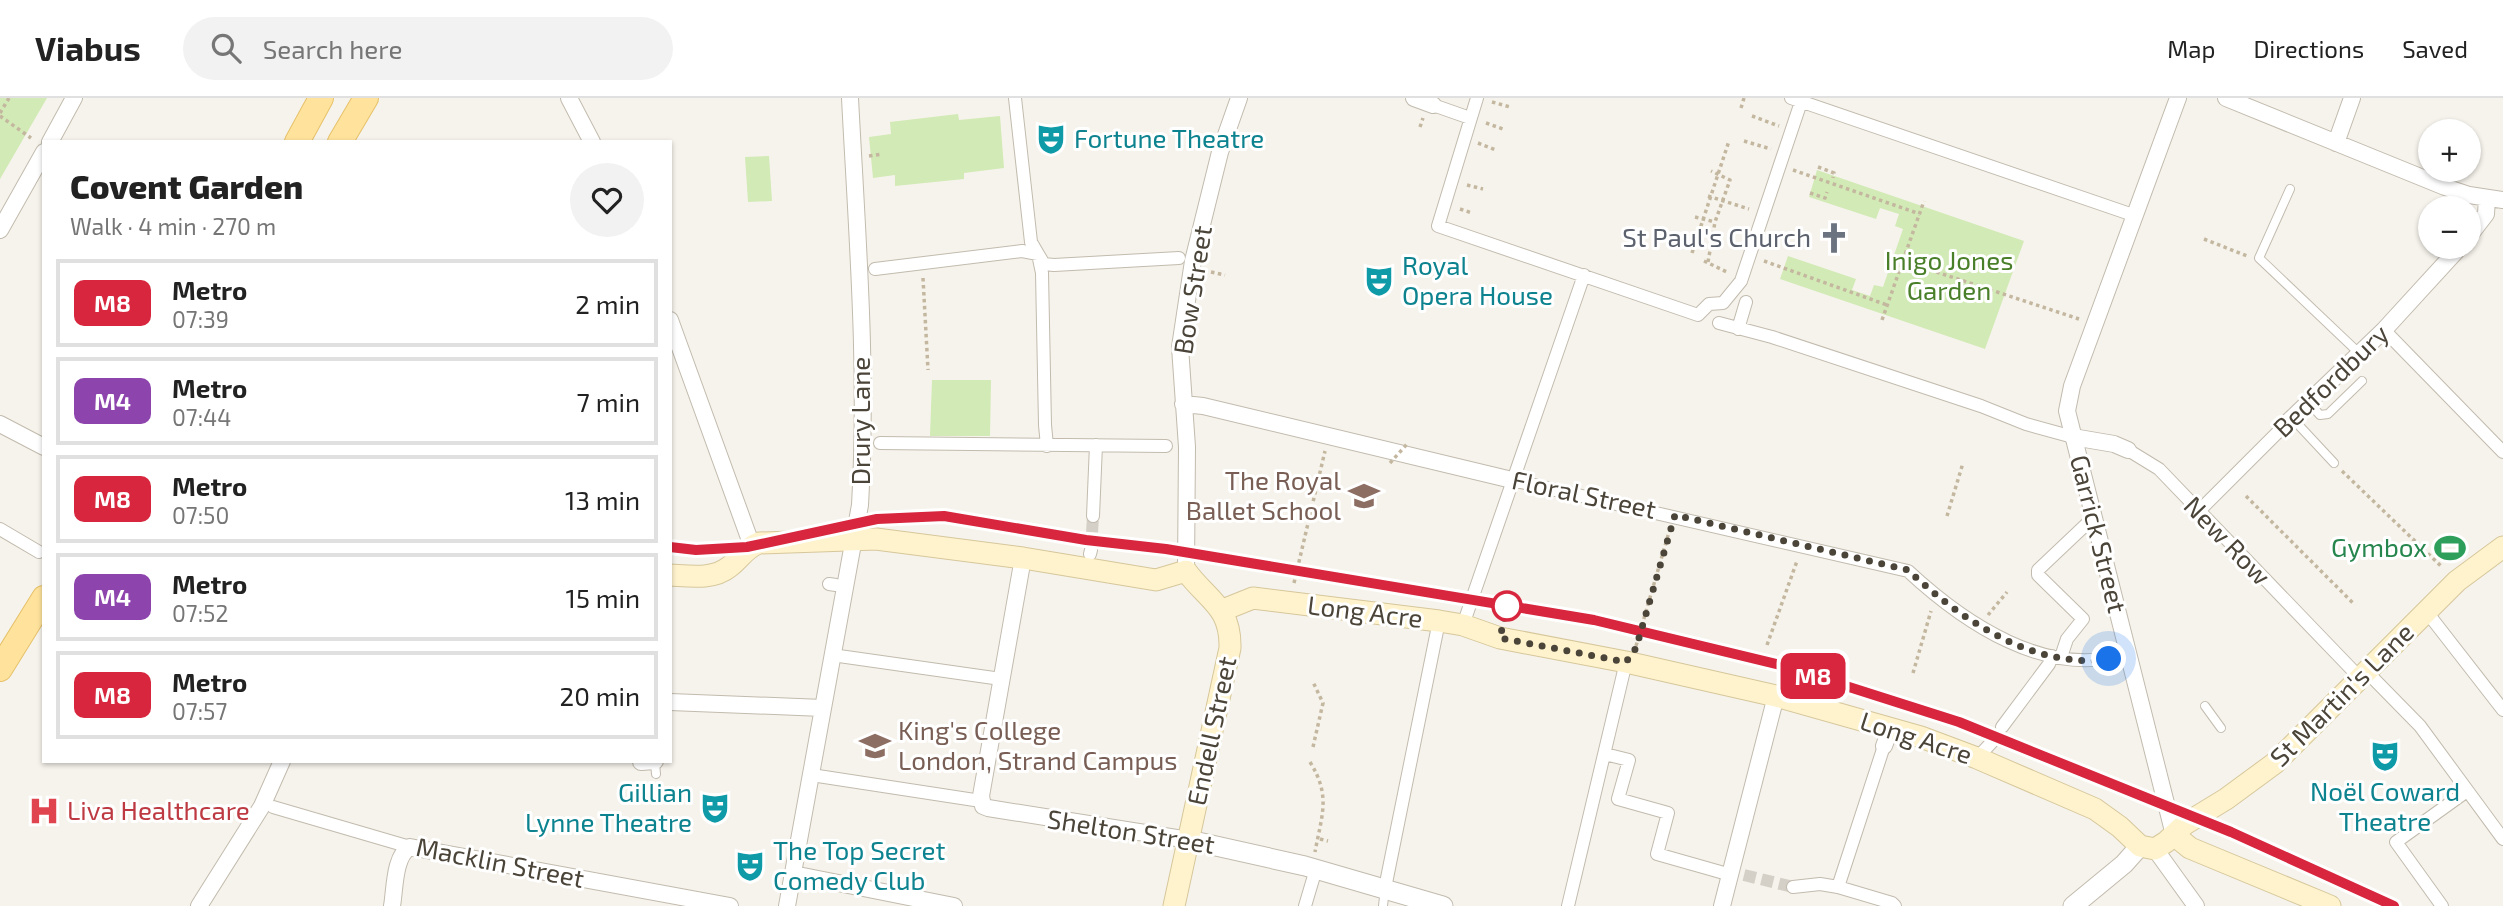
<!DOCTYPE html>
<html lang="en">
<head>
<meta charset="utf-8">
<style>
	:root { --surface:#fff; --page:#f2f2f2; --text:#222; --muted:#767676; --line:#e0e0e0 }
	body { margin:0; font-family:"Exo 2",sans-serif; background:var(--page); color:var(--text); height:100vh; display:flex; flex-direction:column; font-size:26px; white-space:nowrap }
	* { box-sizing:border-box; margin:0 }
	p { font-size:23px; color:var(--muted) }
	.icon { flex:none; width:38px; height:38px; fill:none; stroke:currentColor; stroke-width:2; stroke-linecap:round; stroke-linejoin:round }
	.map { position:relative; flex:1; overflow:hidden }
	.sheet { position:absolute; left:42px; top:42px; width:630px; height:623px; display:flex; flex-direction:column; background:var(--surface); border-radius:0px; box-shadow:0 2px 5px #0004 }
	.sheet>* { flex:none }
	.badge { padding:0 14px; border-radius:10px; font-size:24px; line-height:46px }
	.controls { position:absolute; left:2418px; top:21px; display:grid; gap:14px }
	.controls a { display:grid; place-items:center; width:63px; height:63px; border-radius:50%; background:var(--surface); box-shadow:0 2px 5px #0004; font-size:35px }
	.you { position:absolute; width:35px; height:35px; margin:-18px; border:5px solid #fff; border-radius:50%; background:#1a73e8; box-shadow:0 0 0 10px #1a73e833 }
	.map>.badge { position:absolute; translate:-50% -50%; box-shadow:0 0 0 4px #fff }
	.round { display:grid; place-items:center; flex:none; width:74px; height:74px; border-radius:37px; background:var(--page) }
	.overview { display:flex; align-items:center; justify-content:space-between; height:119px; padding:0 28px }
	h1 { font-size:33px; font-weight:800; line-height:52px }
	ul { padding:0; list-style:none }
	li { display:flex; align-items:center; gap:21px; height:88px; margin:0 14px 10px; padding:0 14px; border:4px solid var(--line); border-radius:0px }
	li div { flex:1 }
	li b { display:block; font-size:26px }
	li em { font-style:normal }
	li .badge { min-width:77px; font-weight:700; text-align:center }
	header { display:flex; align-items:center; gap:42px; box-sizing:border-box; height:98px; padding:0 35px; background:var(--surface); border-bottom:2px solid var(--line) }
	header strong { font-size:33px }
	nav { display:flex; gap:38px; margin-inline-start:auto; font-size:24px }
	.search { width:490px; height:63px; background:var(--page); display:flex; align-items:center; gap:18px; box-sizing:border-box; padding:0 24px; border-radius:38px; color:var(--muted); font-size:26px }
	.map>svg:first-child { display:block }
</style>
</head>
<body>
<header>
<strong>Viabus</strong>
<div class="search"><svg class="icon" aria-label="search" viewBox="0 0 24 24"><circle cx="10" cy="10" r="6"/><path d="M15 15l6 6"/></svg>Search here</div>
<nav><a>Map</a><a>Directions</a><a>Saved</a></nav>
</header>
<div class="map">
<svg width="2503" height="808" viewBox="0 0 2503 808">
	<rect width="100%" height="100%" fill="#f6f3ec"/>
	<path fill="#d2eab5" d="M0,0H47L0,81Z
		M958,16L959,22L1000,18L1004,70L964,75V81L895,88V77L873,80L869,39L891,36L890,24Z
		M769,58L772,103L748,104L745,59Z
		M1817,72L2024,143L1985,251L1780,181L1788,158L1856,181L1852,192L1870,198L1874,187L1883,189L1903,131L1895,128L1899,116L1880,110L1876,121L1809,99Z
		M932,282H991L990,338H930Z"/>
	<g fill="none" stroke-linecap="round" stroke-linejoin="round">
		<path stroke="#d4d0c8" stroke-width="12" stroke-dasharray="12 6" stroke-linecap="butt" d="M1091,452L1093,418
			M1744,777L1793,789"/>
		<defs>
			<path id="service" d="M2290,91L2259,160L2359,255
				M2309,305L2320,317L2328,316L2362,283
				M2292,320L2334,365
				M2205,608L2221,630
				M655,665L656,676
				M1383,808L1385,790"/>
			<path id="pedestrian" d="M1015,0L1031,144L1038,156L1042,175L1045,327L1047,348
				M1477,0L1438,128L1698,217L1709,206L1723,205L1741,183L1801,4
				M1791,0L2133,117
				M1433,7L1470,20
				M875,171L1022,153L1038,156L1044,166L1054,167L1179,160
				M1719,225L1772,239L1981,308L2026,326L2073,339
				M1738,231L1746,204
				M2384,232L2503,354
				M880,345L1166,348
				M2128,352L2159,371L2361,581
				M1512,382L1908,473C1963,524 2048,583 2128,555
				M2198,414L2287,325
				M1093,418L1096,347
				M0,431L39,454
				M1090,456L1091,452
				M829,486L836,487
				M2426,513L2503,612
				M1463,527L1584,177
				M832,557L1001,581
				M2061,559L2067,541L2083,521L2038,477V472L2095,418
				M2368,575L2420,628L2503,741
				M2002,629L2049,566L2052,558
				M1605,656L1629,662L1618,701L1668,715L1657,756L1731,777
				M1977,660L1992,644
				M818,678L981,703
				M273,709L410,749
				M1793,789L1820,786L1838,789L1892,805L1895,808
				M1838,789L1884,648
				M1385,790L1439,523
				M1305,808L1316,771
				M1568,808L1626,564
				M2442,808L2396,744L2467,693"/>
			<path id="minor" d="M569,0L592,44
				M1414,0L1433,7
				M2226,0L2445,89L2469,97L2503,102
				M50,44L74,0
				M2336,45L2352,0
				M0,132L44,54
				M2469,138L2486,116L2487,100
				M670,222L752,448
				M1183,306L1203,308L1512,382
				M2287,325L2384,232L2460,149
				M0,326L44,349
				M2073,339L2114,346L2128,352
				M1023,460L981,698L983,708L988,710L1189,742
				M1186,473L1187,349L1180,249L1193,163L1220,54L1239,0
				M670,604L823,610
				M1884,648L1891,629
				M641,664L655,663
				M2174,737L2067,313L2072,288L2178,0
				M2155,751L2196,808
				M793,776L954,808
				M199,808L262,708L282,663
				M392,808C395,791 394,758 410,749L730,808
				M787,808L860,407C868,271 857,136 850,0
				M1722,808L1776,598"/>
			<path id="tertiary" d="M1189,742L1305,768L1443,808
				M2073,808L2124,766L2140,748"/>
			<path id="secondary" d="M670,477C689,478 713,482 729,469C740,461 745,450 759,445L876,441L1023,460L1156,482L1186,473C1207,502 1231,508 1230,550L1174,808
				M1223,512L1253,500L1439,523L1463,527L1500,540L1626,564L1776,598L1921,639L1977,660L2095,711L2120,729L2140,748L2155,751L2166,744L2185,726L2226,701L2275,665L2457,483L2503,449
				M2174,737L2190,750L2330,808"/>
			<path id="primary" d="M297,44L321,0
				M340,44L366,0
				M0,571L44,500"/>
		</defs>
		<use href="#service" stroke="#c2bbae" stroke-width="10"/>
		<use href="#pedestrian" stroke="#c2bbae" stroke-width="14"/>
		<use href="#minor" stroke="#c2bbae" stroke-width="18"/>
		<use href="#tertiary" stroke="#c2bbae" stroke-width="21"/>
		<use href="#secondary" stroke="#d6c79b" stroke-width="23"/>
		<use href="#primary" stroke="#e6c16a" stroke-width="26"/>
		<path stroke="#c4b79f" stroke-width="3.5" stroke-dasharray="3.5 3.5" stroke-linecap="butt" d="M1492,4L1510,9
			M1741,10L1744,0
			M0,15L9,0
			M0,18L31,40
			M1752,18L1779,28
			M1486,25L1503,31
			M1420,29L1423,20
			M1744,43L1771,51
			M1478,45L1496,52
			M869,58L882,56
			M1818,69L1834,75L1833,80
			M1793,72L1920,116
			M1467,87L1483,91
			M1810,95L1825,100L1827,94
			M1708,98L1749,111
			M1460,111L1472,115
			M1695,119L1715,124
			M2204,141L2247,158
			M1692,155L1729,43
			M1704,163L1727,174
			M1764,163L1887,207
			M1903,163L2079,221
			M1708,164L1715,124L1730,82L1711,73
			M1211,174L1225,177
			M923,180L928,272
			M1882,222L1924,103
			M2342,373L2443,470
			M2246,398L2355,507
			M1947,418L1963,365
			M1294,485L1325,353
			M1988,517L2007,494
			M1767,547L1797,463
			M1636,548L1669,434
			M1913,575L1931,513
			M1313,649L1323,605L1313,584
			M1310,664C1331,698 1322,716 1315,754
			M1320,741L1328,743"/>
		<use href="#service" stroke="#fff" stroke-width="8"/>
		<use href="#pedestrian" stroke="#fff" stroke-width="12"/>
		<use href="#minor" stroke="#fff" stroke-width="16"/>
		<use href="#tertiary" stroke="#fff" stroke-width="19"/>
		<use href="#secondary" stroke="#fff3cd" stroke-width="21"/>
		<use href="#primary" stroke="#ffe39c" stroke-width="24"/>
		<path stroke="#c4b79f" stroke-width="3.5" stroke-dasharray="3.5 3.5" stroke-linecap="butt" d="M1390,365L1408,345"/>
	</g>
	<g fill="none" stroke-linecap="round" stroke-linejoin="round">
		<defs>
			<path id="line" d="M670,449L696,452L747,449L877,421L944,418L1086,442L1166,451L1594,522L1780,567L1959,624L2231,734L2394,808"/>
		</defs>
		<use href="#line" stroke="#fff" stroke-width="16"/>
		<use href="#line" stroke="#d7263d" stroke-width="10"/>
		<path stroke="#4b4439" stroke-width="7" stroke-dasharray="0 12.6" d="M1507,508L1500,540L1626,564L1636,550L1675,417L1908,472C1960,521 2034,572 2109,561"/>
	</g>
	<defs>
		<symbol id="theatre-bare" viewBox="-9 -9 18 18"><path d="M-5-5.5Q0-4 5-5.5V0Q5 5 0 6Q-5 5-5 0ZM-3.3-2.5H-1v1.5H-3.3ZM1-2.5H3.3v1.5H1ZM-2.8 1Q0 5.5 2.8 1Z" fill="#0f9aa8" stroke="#fff" stroke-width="2.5" paint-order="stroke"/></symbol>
		<symbol id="church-bare" viewBox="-9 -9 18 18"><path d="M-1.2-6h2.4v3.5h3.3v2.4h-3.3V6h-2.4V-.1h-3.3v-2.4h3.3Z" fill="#6b7280" stroke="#fff" stroke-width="2.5" paint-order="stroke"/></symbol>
		<symbol id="school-bare" viewBox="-9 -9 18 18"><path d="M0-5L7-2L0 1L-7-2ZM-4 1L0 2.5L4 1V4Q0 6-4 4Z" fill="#8d6e63" stroke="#fff" stroke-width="2.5" paint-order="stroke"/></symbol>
		<symbol id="stadium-bare" viewBox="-9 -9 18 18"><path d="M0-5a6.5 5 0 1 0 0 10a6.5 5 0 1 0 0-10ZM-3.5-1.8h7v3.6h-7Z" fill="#2e9e5b" stroke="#fff" stroke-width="2.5" paint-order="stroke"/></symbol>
		<symbol id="university-bare" viewBox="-9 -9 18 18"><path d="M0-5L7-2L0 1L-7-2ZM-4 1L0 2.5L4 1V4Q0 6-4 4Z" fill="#8d6e63" stroke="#fff" stroke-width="2.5" paint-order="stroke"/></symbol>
		<symbol id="hospital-bare" viewBox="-9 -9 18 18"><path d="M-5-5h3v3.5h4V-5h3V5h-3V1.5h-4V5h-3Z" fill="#e0444e" stroke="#fff" stroke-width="2.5" paint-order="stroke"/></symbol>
	</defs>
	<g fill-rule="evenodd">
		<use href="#theatre-bare" x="1029" y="19" width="44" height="44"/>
		<use href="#church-bare" x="1812" y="118" width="44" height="44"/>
		<use href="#theatre-bare" x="1357" y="161" width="44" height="44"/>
		<use href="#school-bare" x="1342" y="376" width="44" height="44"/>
		<use href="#stadium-bare" x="2428" y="428" width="44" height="44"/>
		<use href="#university-bare" x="853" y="626" width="44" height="44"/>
		<use href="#theatre-bare" x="2363" y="636" width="44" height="44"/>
		<use href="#theatre-bare" x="693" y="688" width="44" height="44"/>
		<use href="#hospital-bare" x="22" y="691" width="44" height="44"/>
		<use href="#theatre-bare" x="728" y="746" width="44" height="44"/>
	</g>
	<circle fill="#fff" stroke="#d7263d" stroke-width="3.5" cx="1507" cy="508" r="14"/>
	<g text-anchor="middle" stroke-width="6" stroke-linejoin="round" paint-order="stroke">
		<g font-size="26" fill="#0d838f" stroke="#fff" text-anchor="start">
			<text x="1074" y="50">Fortune Theatre</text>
			<text x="1402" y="177">Royal<tspan x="1402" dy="30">Opera House</tspan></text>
			<text x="2385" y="703" text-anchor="middle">Noël Coward<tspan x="2385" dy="30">Theatre</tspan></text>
			<text x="692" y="704" text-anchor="end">Gillian<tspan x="692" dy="30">Lynne Theatre</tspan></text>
			<text x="773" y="762">The Top Secret<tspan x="773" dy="30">Comedy Club</tspan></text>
		</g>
		<g font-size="26" fill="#5b616d" stroke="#fff" text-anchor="end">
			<text x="1811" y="149">St Paul's Church</text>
		</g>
		<g font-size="26" fill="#4a7f2a" stroke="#fff">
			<text x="1949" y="172">Inigo Jones<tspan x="1949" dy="30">Garden</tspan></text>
		</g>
		<g font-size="26" fill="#4b4439" stroke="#fff">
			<text transform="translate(1193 192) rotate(-81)" y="9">Bow Street</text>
			<text transform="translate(2331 283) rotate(-44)" y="9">Bedfordbury</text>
			<text transform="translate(861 323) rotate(-90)" y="9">Drury Lane</text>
			<text transform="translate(1584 397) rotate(12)" y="9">Floral Street</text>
			<text transform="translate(2098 436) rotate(76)" y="9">Garrick Street</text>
			<text transform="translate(2227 443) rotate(46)" y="9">New Row</text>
			<text transform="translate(1365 514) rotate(7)" y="9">Long Acre</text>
			<text transform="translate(2342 597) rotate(-45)" y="9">St Martin's Lane</text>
			<text transform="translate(1212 633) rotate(-78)" y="9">Endell Street</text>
			<text transform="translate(1916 640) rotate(18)" y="9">Long Acre</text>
			<text transform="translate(1131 734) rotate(9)" y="9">Shelton Street</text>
			<text transform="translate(500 765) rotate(11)" y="9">Macklin Street</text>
		</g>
		<g font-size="26" fill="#785e54" stroke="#fff" text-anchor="end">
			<text x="1341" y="392">The Royal<tspan x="1341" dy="30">Ballet School</tspan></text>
			<text x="898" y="642" text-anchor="start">King's College<tspan x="898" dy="30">London, Strand Campus</tspan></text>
		</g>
		<g font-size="26" fill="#27864d" stroke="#fff" text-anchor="end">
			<text x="2427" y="459">Gymbox</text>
		</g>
		<g font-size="26" fill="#be3a42" stroke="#fff" text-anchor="start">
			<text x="67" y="722">Liva Healthcare</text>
		</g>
	</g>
</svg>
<div class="controls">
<a>+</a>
<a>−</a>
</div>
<div class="you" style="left:2109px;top:561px"></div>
<b class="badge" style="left:1813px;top:578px;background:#d7263d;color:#fff">M8</b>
<section class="sheet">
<div class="overview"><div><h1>Covent Garden</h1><p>Walk · 4 min · 270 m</p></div><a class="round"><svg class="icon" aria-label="heart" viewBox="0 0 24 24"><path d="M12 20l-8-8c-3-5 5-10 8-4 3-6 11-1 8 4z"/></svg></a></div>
<ul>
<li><span class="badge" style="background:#d7263d;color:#fff">M8</span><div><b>Metro</b><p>07:39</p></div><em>2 min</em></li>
<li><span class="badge" style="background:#8e44ad;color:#fff">M4</span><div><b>Metro</b><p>07:44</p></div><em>7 min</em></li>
<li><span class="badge" style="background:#d7263d;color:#fff">M8</span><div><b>Metro</b><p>07:50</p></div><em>13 min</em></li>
<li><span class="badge" style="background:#8e44ad;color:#fff">M4</span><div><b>Metro</b><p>07:52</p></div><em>15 min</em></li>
<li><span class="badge" style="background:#d7263d;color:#fff">M8</span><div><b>Metro</b><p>07:57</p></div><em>20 min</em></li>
</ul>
</section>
</div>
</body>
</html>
